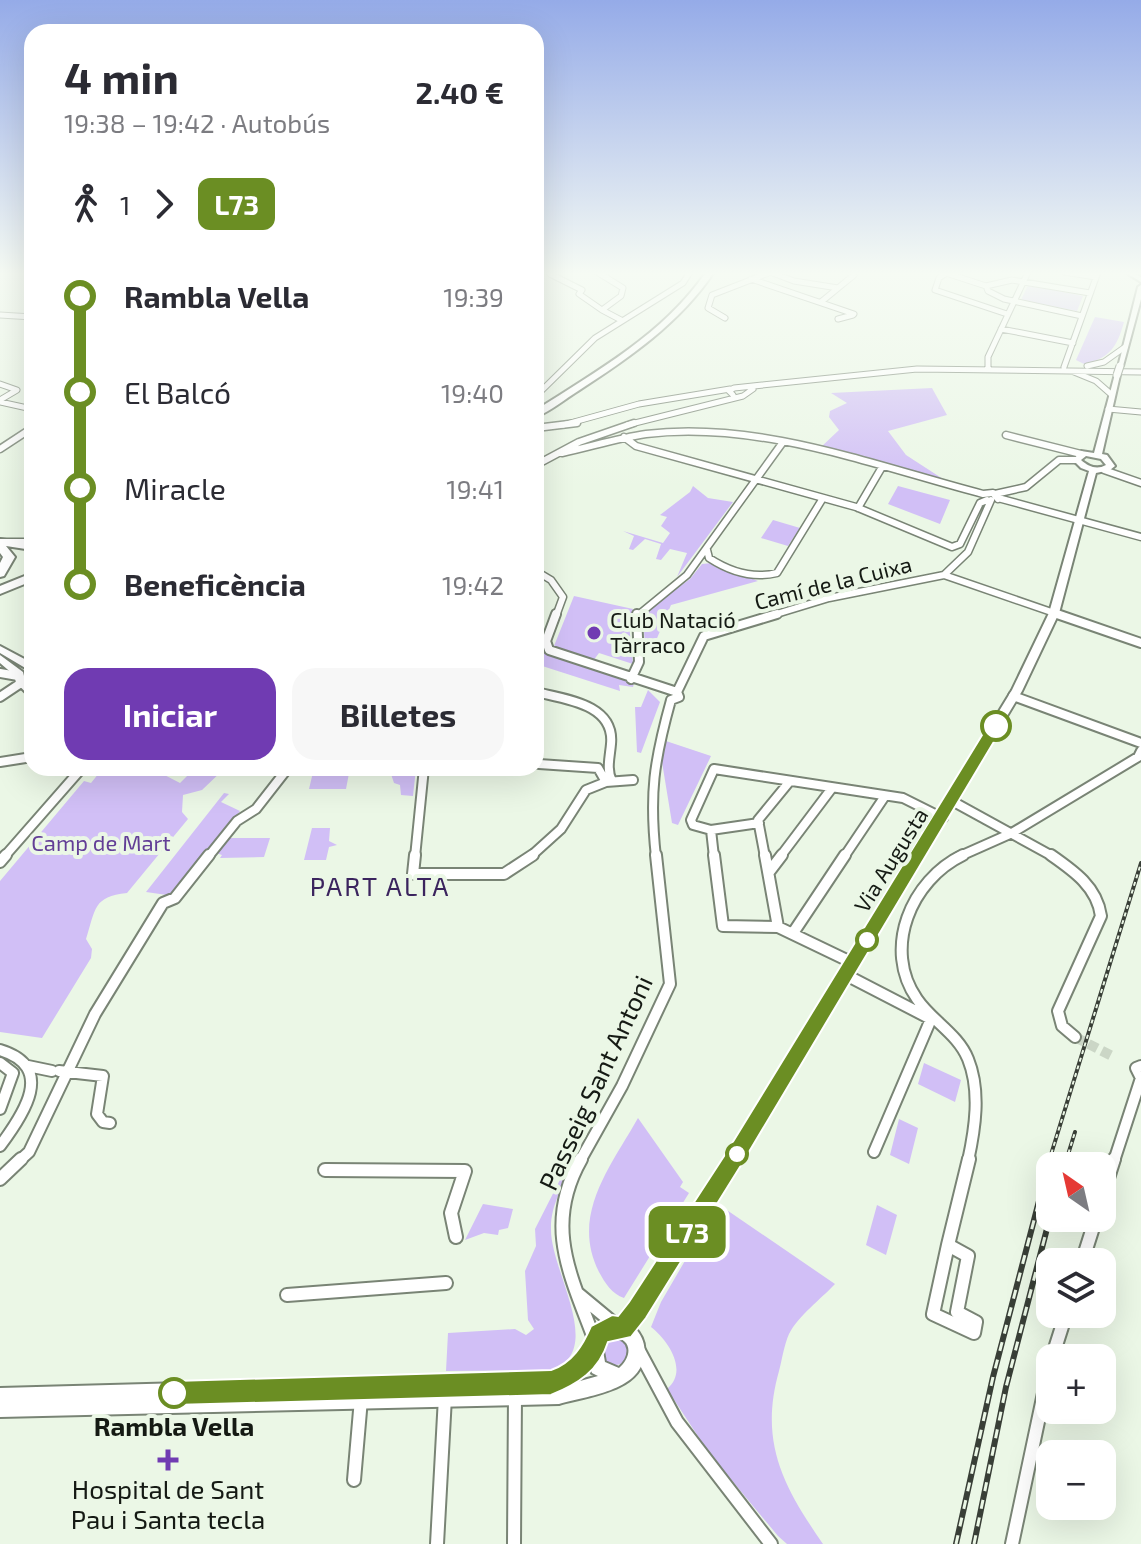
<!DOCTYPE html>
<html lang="es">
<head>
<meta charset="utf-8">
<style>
	:root { --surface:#fff; --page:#f7f7f7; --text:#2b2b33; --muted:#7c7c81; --accent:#703bb2 }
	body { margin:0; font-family:"Exo 2",sans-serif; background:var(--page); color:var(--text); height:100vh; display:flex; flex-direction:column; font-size:30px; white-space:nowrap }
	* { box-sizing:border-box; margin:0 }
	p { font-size:26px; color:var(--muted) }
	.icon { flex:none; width:44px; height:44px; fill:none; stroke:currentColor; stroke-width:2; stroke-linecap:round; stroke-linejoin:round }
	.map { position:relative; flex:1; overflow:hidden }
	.side { position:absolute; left:24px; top:24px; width:520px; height:752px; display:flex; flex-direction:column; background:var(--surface); border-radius:24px; box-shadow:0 8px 32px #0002 }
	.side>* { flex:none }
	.badge { padding:0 16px; border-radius:12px; font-size:28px; line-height:52px }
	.needle { width:52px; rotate:326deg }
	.buttons { position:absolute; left:1036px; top:1152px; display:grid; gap:16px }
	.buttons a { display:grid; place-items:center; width:80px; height:80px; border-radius:16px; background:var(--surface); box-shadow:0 8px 32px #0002; font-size:40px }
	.map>.badge { position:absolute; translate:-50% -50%; box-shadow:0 0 0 4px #fff }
	.legs { display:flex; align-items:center; gap:12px; height:88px; padding:0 40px; font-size:26px }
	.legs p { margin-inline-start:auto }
	.summary { display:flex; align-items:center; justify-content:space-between; height:136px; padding:0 40px }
	h1 { font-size:44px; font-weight:700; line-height:60px }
	.cta { display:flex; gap:16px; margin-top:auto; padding:16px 40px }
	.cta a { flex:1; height:92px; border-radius:24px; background:var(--accent); color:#fff; font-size:32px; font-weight:700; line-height:92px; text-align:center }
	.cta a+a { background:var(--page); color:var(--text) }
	ul { padding:0 40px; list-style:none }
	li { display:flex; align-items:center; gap:28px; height:96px; font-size:30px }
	li i { display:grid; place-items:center; width:12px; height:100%; margin:0 10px; background:currentColor }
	li i::after { content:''; width:20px; height:20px; margin:-10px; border:6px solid; border-radius:50%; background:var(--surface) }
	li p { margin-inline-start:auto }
	li:first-child i { background:linear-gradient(#0000 50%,currentColor 0) }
	li:last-child i { background:linear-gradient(currentColor 50%,#0000 0) }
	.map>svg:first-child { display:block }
</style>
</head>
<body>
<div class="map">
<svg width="1141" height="1544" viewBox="0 0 1141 1544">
	<rect width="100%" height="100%" fill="#ebf7e6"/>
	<path fill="#d1bff6" d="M1028,285L1083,296L1077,311L1021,300Z
		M1095,317L1124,322C1117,347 1110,358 1084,364L1076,360Z
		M932,388L947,415L888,431L906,455L943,479L820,448L839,430L829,417L830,411L847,403L831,393Z
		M693,486L708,498L733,502L677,577L687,553L670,549L661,560L656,559L661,544L645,539L633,550L629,549L634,536L623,531L663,543L670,533L661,526L667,517L660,515L690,492Z
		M898,486L950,500L940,524L888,504Z
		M773,520L800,528L788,546L761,538Z
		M712,563L758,581L671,605L655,643L645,647L643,613L690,579L702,564Z
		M574,596L633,609L629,624L633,664L599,653L593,661L554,646Z
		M536,649L634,683L633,687L619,685L620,691L536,664Z
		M648,690L660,702L641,753L637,752L635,707H641Z
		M666,741L711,756L678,825L672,823L661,756Z
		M103,768H151L180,783L192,771L206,773L212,768L224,769L202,790L183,795L182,812L188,819L127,893C93,897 96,908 86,939L92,949L91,958L42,1038L0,1032V881L84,781L91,783Z
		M314,768H350L346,789H309Z
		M372,768H416L413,796L401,795L400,785L394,783L390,771L381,770L370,774Z
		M224,793L229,794L221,802L240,811L213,848L176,888L174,896L146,892Z
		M312,828H330L329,841L337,845L329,847L326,860H304Z
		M228,838H270L264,857L220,858L222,855L216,853Z
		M924,1063L961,1080L955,1102L918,1084Z
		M638,1118L683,1182L680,1187L689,1193L624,1298C612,1294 605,1283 599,1272C570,1215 611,1166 638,1118Z
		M899,1119L918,1128L909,1164L890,1155Z
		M568,1164L573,1165C563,1186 550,1206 551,1230C551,1272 607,1353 550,1370L446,1371L448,1333L515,1329L526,1335L534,1329L528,1320L525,1271L536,1246L535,1229Z
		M483,1204L513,1209L508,1228L499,1230L498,1235L484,1233L465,1240Z
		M718,1204L835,1284C821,1299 798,1316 789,1334C784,1345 782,1360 779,1371C759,1442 783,1486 823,1544H787L778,1536L709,1453L667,1389C689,1371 668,1340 651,1327L661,1302Z
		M877,1205L897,1215L886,1255L866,1245Z
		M601 1351a14 14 0 1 1 28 0a14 14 0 1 1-28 0Z"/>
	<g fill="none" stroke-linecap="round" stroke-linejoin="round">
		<path stroke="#cbd6c6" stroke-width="10" stroke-dasharray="10 5" stroke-linecap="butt" d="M1075,1037L1114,1057"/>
		<defs>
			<path id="street-far4" d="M597,272L623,288L621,296L602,310L621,320
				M770,272L794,281L838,288
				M943,272L986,286
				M948,272L939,278L935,290L1007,314
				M1064,272L1096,277
				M550,274L582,290L579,294L602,310
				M751,279L854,314
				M821,302L854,275L852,272
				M0,315L32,317
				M1082,316L1004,299L988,291L986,286L1012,280L1090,293
				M725,318L708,308L712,295L771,272
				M838,319L853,315
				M1001,329L1073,343
				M1087,366L1104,362L1125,347
				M1064,367L1098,272
				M988,368V357L1028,272
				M1074,372L1096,381L1112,395
				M0,384L17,390L0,400
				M733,395L729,391L734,388L917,369L1141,372
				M536,396L595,338L683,283L690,272
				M0,402L32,409
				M1108,409L1141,412
				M563,425L639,404L730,389
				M627,425L743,396L753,389"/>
			<path id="street-far3" d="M536,428L577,423
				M1006,435L1081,454
				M624,437L636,446L856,507L952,547L960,544L980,503L987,500
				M0,449L32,428
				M562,453C590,447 618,438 646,434C758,420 876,466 983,494L993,493L998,499
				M536,465L579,442L634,423
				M1104,470L1141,483
				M995,494L1026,487L1059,460H1077
				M998,498L1141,537
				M858,508L882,467
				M0,542H32
				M707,550L709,558C729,571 753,579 777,573L823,498
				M536,571L551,580L563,597L556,616
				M944,575L1063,616
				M637,616L687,575L783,442
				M770,616L829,598L944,575L968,552L991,500"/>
			<path id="street-far2" d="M556,614L546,641L549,650L677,692
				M1057,614L1141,643
				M0,673L18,676
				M631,679L639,662L637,614
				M23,684L32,693
				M536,692C565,699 615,704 611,744C610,757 606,769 612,781
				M1013,696L1141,743
				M0,697L21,683
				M671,700L679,697L677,692L704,636L777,614
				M0,762L32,757
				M539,764L598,768L606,782
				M952,801L1054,857
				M711,830L759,823
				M4,857L82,768
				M208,857L237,821L256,809L288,768
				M415,857L424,768
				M530,857L561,829L586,790L606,782L633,780
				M656,857C649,794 654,761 671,700
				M714,857L711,830L693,825L691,820L714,769L903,798L943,818
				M765,857L758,820L790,781
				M780,857L832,788
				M844,857L885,796
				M958,857L1012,833L1138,757L1141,751"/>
			<path id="street-far1" d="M415,855L413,874H504L533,855
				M714,855L723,926L778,927L853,963
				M765,855L778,927
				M963,855C911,880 882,949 917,999C932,1021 958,1034 968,1059C981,1091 975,1129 968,1161
				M1051,855C1074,871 1097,887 1101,916L1058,1011L1062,1026L1075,1037
				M0,862L6,855
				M769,872L782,855
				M793,933L845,855
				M846,975L931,1019L874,1152
				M0,1050C56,1067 24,1114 0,1146
				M0,1063L13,1073L0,1109
				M28,1066L52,1071
				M59,1071L103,1076L97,1114L103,1122L110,1123
				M19,1161L29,1152L95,1014L163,903L175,898L209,855
				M580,1161L622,1086L670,984L656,855
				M1114,1161L1141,1078L1136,1068L1141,1066"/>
			<path id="street" d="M581,1159C543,1226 571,1276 595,1341
				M325,1170L465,1171L451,1213L456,1237
				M0,1179L21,1159
				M1102,1197L1114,1159
				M948,1245L969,1159
				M948,1245L968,1256L957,1312L976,1322L974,1333L933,1314Z
				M1082,1262L1096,1218
				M577,1293L618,1327
				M287,1295L446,1283
				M638,1349L677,1422L771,1544
				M1052,1358L1066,1314
				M354,1480L361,1399
				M437,1544L445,1397
				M514,1544L515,1395
				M1012,1544L1050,1365"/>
			<path id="secondary" d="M1128,272H1132L1141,277V282L1128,274Z
				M1137,272H1141V274L1138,273Z
				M1141,285V299L1123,366L1118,367L1138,287Z
				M1115,374L1120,375L1102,454L1107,455L1115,466L1110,470L1096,473L1059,613L1022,691L738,1165L634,1327C642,1335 646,1345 644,1356C640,1391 587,1396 559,1404L0,1417V1388L551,1373C565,1369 579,1359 586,1346C588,1342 588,1337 591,1334C596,1324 608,1320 619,1321L728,1155L1012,690L1049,613L1089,471L1081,468L1073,460L1081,451L1094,453ZM1086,456L1101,459L1106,465C1097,470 1089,467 1081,460ZM613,1337C633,1339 632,1357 619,1368L605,1362L603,1351L604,1343ZM590,1367L592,1373L598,1376L573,1383L577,1381Z
				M0,646L32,663V670L27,669L0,653Z
				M0,655L23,672L25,680H32V688L17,686L14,675L0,663Z"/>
			<path id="highway" d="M706,272H714C680,323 629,358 578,391C565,399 551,411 536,417V410C597,371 665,333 706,272Z
				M0,539L32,544V550L6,546L15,557L4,576L0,577V563L3,557L0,553Z
				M32,573V581L0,594V586Z"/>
		</defs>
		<use href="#street-far4" stroke="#798475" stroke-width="7"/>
		<use href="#street-far3" stroke="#798475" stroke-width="9"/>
		<use href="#street-far2" stroke="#798475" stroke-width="12"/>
		<use href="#street-far1" stroke="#798475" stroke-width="14"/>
		<use href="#street" stroke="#798475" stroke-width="16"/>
		<use href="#secondary" stroke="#798475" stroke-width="4"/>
		<use href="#highway" stroke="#798475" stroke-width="4"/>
		<use href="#street-far4" stroke="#fff" stroke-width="5"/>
		<use href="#street-far3" stroke="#fff" stroke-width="6"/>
		<use href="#street-far2" stroke="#fff" stroke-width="8"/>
		<use href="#street-far1" stroke="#fff" stroke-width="10"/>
		<use href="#street" stroke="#fff" stroke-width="12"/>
		<use href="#secondary" fill="#fff" fill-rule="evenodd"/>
		<use href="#highway" fill="#fff" fill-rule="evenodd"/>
		<defs>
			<path id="rail-far1" d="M1049,1161L1141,863
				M1066,1161L1075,1132"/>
			<path id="rail" d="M1065,1166L1067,1159
				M956,1544L993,1377L1050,1159
				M974,1544L1006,1387L1050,1217"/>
		</defs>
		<use href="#rail-far1" stroke="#393f37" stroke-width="4"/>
		<use href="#rail" stroke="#393f37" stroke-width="6"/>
		<use href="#rail-far1" stroke="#ebf7e6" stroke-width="2" stroke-dasharray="4" stroke-linecap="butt"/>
		<use href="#rail" stroke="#ebf7e6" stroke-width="3" stroke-dasharray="9" stroke-linecap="butt"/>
		<defs>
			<path id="secondary-bridge" d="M1117,375L1120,366"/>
		</defs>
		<use href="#secondary-bridge" stroke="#798475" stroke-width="9" stroke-linecap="butt"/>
		<use href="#secondary-bridge" stroke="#fff" stroke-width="7"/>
	</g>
	<linearGradient id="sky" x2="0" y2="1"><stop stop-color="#95abe8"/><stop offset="0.56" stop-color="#f6fbf4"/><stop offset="1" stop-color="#f6fbf4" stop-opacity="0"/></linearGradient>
	<rect width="1141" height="488" fill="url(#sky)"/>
	<path fill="#6b8e23" stroke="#fff" stroke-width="2" d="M996,720L1003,726L1001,730L740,1167L646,1318L631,1337L608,1342C599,1371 578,1384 551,1395L174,1405L166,1401L162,1393L166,1384L174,1381L551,1370C572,1363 583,1345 591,1326L612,1315L618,1316L629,1302L726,1153L990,722Z"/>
	<g fill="#703bb2" stroke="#ebf7e6" stroke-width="3">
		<circle cx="594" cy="633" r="8"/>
		<path d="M164 1448h8v8h8v8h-8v8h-8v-8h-8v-8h8z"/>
	</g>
	<g fill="#fff" stroke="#6b8e23" stroke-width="4">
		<circle cx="996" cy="726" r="14"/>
		<circle cx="867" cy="940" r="10"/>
		<circle cx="737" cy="1154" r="10"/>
		<circle cx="174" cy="1393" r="14"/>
	</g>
	<g text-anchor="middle" stroke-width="8" stroke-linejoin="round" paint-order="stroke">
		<g font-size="22" fill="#151a14" stroke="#ebf7e6">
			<text transform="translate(833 583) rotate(-14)" y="8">Camí de la Cuixa</text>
			<text transform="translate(891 860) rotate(-58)" y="8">Via Augusta</text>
		</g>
		<g font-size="22" fill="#151a14" stroke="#ebf7e6" text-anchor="start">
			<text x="610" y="628">Club Natació<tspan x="610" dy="25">Tàrraco</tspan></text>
		</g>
		<g font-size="22" fill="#623e96" stroke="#ebf7e6">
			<text x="101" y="851">Camp de Mart</text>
		</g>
		<g font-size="26" letter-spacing="2" fill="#3b245e" stroke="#ebf7e6">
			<text x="380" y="896">PART ALTA</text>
		</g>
		<g font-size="26" fill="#151a14" stroke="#ebf7e6">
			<text transform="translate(596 1083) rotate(-65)" y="9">Passeig Sant Antoni</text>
		</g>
		<g font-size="26" font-weight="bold" fill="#151a14" stroke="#ebf7e6">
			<text x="174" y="1436">Rambla Vella</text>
		</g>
		<g font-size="26" fill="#151a14" stroke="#ebf7e6">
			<text x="168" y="1499">Hospital de Sant<tspan x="168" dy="30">Pau i Santa tecla</tspan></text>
		</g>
	</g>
</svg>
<div class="buttons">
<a><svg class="needle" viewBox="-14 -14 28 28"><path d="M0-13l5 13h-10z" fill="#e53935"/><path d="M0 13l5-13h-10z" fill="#7c7c81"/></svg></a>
<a><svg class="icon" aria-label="layers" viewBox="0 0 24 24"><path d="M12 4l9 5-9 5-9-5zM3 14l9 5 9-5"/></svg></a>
<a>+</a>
<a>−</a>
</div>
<b class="badge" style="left:687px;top:1232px;background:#6b8e23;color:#fff">L73</b>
<section class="side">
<div class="summary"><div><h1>4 min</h1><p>19:38 – 19:42 · Autobús</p></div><b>2.40 €</b></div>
<div class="legs"><svg class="icon" aria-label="walk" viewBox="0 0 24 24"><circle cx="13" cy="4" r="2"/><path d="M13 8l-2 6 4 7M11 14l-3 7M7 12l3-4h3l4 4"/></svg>1<svg class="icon" aria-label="forward" viewBox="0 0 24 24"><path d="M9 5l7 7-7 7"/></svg><b class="badge" style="background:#6b8e23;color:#fff">L73</b></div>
<ul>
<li><i style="color:#6b8e23"></i><b>Rambla Vella</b><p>19:39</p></li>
<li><i style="color:#6b8e23"></i><span>El Balcó</span><p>19:40</p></li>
<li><i style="color:#6b8e23"></i><span>Miracle</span><p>19:41</p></li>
<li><i style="color:#6b8e23"></i><b>Beneficència</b><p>19:42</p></li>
</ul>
<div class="cta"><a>Iniciar</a><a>Billetes</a></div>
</section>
</div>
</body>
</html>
